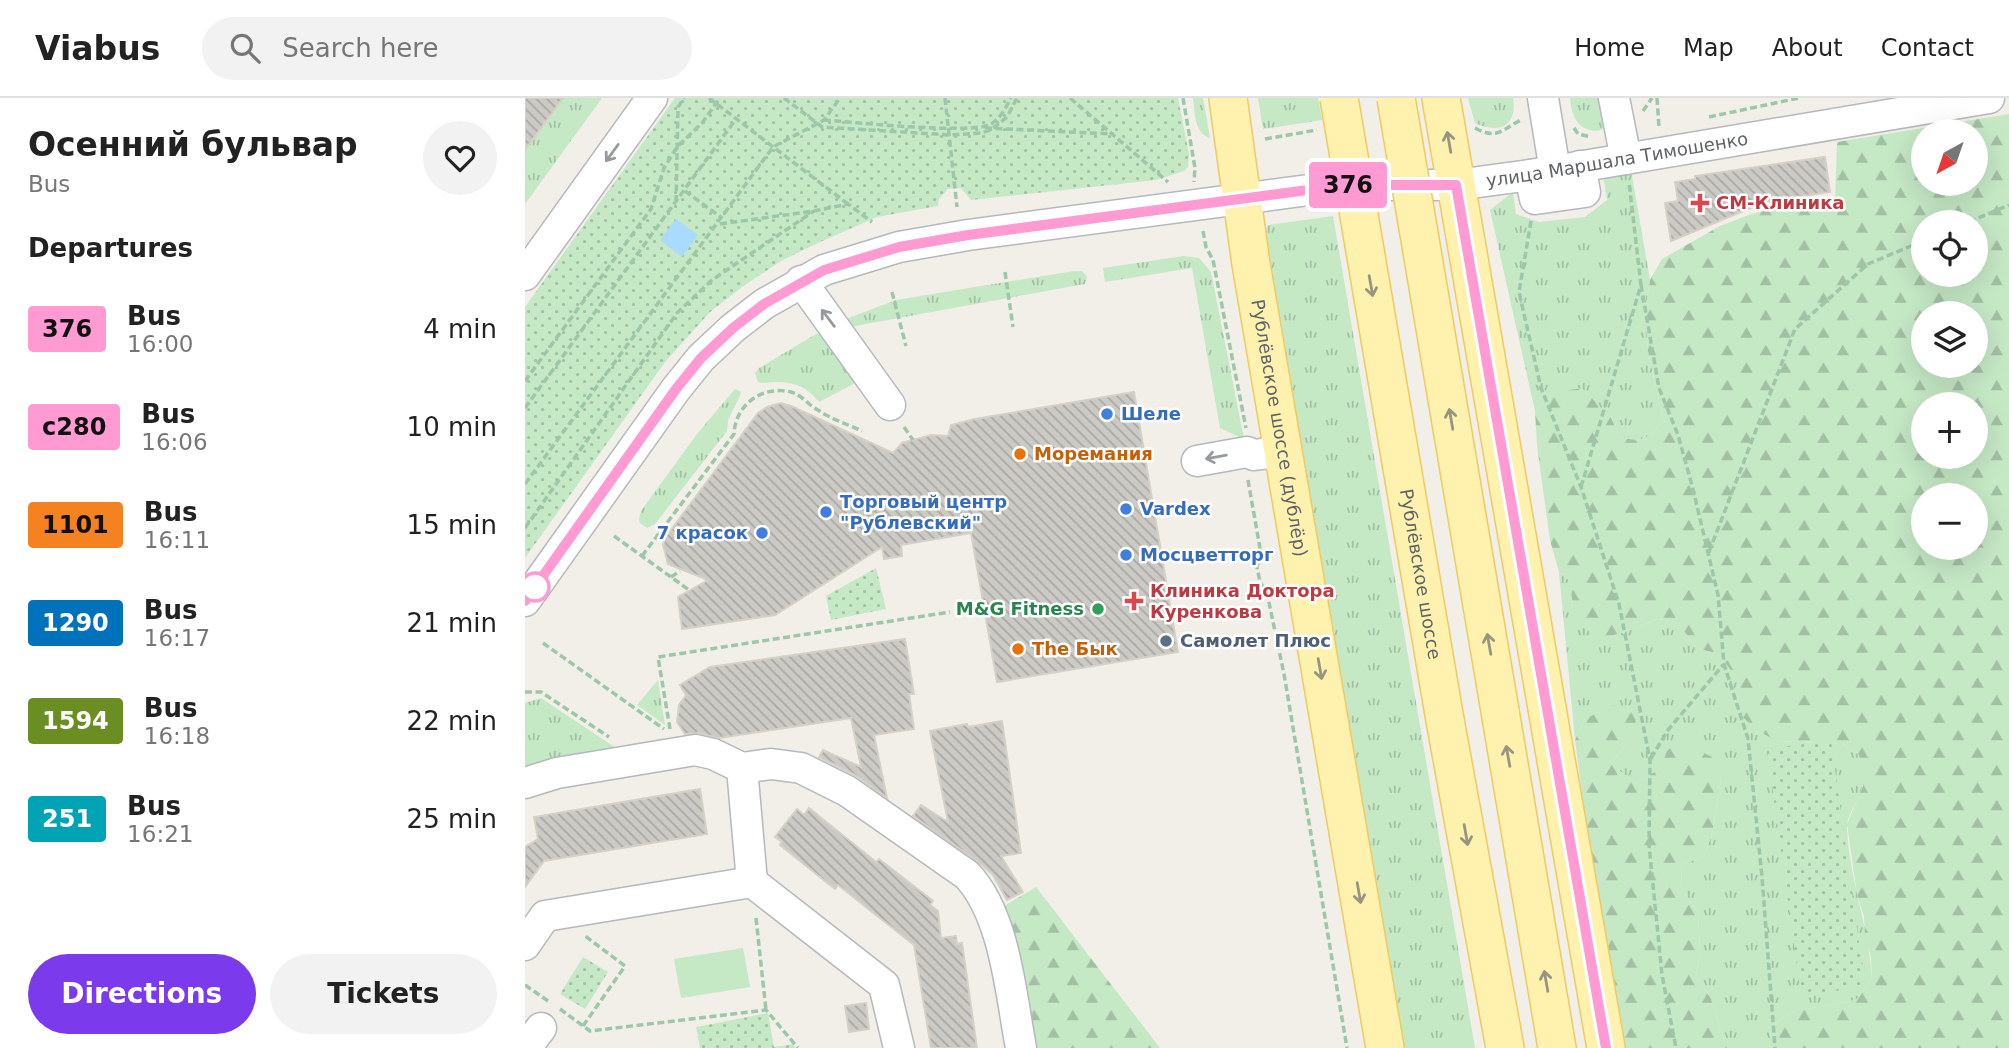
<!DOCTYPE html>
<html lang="en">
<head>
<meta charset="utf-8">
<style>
	:root { --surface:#fff; --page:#f2f2f2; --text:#222; --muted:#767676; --line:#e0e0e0; --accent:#7c3aed }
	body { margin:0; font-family:"DejaVu Sans",sans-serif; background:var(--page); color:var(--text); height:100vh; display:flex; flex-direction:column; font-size:26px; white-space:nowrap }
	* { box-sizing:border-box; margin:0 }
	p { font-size:23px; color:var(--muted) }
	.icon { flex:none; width:38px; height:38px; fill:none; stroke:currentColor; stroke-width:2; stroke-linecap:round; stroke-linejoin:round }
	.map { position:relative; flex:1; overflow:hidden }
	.side { display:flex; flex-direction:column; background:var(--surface); width:525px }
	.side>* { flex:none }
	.badge { padding:0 14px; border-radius:5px; font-size:24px; line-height:46px }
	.needle { width:46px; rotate:220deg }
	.controls { position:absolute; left:1386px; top:21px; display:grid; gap:14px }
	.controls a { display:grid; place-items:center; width:77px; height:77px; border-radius:50%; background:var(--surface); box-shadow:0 7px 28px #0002; font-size:35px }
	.map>.badge { position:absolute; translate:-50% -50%; box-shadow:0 0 0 4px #fff }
	h2 { padding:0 28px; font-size:26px; line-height:63px }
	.round { display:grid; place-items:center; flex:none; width:74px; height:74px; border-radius:37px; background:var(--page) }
	.summary { display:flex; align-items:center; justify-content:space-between; height:119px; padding:0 28px }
	h1 { font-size:33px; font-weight:700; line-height:52px }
	.action { display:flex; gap:14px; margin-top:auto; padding:14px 28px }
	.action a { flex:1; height:80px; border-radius:42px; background:var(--accent); color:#fff; font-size:28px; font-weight:700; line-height:80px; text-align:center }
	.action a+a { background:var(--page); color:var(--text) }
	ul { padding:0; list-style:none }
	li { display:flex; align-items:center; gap:21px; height:98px; padding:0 28px }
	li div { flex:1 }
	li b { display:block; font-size:26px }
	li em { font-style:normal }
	li .badge { min-width:77px; font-weight:700; text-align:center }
	header { display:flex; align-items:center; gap:42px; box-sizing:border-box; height:98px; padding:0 35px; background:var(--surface); border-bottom:2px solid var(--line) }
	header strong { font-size:33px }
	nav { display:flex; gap:38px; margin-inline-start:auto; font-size:24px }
	.search { width:490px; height:63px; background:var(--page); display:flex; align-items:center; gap:18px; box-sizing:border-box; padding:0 24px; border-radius:38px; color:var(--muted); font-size:26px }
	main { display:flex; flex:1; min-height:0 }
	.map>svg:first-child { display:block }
</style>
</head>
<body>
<header>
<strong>Viabus</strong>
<div class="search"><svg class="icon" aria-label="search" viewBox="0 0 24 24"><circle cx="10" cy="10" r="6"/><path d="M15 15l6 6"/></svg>Search here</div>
<nav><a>Home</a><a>Map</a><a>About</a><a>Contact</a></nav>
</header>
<main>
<section class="side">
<div class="summary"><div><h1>Осенний бульвар</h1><p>Bus</p></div><a class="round"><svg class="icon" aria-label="heart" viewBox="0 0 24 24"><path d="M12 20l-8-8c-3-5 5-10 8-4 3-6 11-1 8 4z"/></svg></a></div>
<h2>Departures</h2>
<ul>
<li><span class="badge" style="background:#ff9ad2;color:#111">376</span><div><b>Bus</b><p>16:00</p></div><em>4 min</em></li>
<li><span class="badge" style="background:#ff9ad2;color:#111">с280</span><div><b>Bus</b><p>16:06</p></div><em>10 min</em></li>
<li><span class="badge" style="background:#f58220;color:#111">1101</span><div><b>Bus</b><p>16:11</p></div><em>15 min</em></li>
<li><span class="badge" style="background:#0072bc;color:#fff">1290</span><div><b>Bus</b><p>16:17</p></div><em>21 min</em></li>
<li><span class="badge" style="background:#6b8e23;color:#fff">1594</span><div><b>Bus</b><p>16:18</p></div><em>22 min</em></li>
<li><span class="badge" style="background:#00a3b4;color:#fff">251</span><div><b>Bus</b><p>16:21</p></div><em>25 min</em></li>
</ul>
<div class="action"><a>Directions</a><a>Tickets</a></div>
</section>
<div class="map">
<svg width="1484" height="950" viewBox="0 0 1484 950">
	<defs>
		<pattern id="grass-tufts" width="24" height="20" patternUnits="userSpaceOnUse" patternTransform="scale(1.75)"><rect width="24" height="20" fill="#c5e8c5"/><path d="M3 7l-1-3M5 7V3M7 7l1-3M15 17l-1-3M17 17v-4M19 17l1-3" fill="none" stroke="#a3c0a4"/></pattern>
		<pattern id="forest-firs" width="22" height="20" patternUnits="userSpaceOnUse" patternTransform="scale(1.75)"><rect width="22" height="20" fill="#c5e8c5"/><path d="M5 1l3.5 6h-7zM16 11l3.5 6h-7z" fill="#a3c0a4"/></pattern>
		<pattern id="park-dots" width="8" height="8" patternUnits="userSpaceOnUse" patternTransform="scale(1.75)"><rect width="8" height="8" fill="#c5e8c5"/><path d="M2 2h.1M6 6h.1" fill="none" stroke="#a3c0a4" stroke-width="1.8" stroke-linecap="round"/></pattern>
		<pattern id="building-back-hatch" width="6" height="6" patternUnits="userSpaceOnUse" patternTransform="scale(1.75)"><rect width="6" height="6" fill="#cccac5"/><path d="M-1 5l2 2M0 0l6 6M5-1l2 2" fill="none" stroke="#a9a8a4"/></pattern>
	</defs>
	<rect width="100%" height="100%" fill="#f1efe8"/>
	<path fill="url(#grass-tufts)" d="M38,0H77L0,106V53L17,30L12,26L30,11Z
		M668,0H678L685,40C669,35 670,15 668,0Z
		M733,0H793L797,22L738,31Z
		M943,0H988C993,29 973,36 950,25Z
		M1045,0H1080C1081,6 1084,17 1083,23C1079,39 1057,33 1051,22C1047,16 1046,7 1045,0Z
		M1106,72L1125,182L1120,214L1123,253L1138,321C1125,341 1118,345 1095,339L1086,320L1030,294L1010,313L965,112L988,94L991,116L1014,124L1060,119L1082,102L1078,76Z
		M808,118L950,950H877L740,134L743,127Z
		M659,158L674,160L686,174L719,341L695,330L667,170L580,184L578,170Z
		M549,173H557L562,179L560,186L330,228L318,226L321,221L371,202Z
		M297,235L338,281L294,304C282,289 269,283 250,284C243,284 239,286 233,284L230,275L234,270L291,236Z
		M210,291L216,294L215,298L203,322L202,333L130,426L122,430L115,425L114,421L116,413L172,336Z
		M1034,474L1045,483L1049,518L1097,535L1132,521L1152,524L1173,551L1192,555L1214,582L1211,613L1252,643L1318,646L1334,657C1335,667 1339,680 1337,689C1334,703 1322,716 1322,729C1324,782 1345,831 1347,883L1331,902L1266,914L1246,929L1244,950H1202L1186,901L1171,878L1175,854L1173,815L1156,790L1157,767L1179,758L1187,736L1196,681L1136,670L1110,686L1086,665L1110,636L1060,621L1050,642Z
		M133,582L140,627L112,607Z
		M16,600L100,656L0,674V605Z"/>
	<path fill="url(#forest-firs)" fill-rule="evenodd" d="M1484,16V950H1244L1246,929L1266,914L1331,902L1347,883L1346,859L1340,839L1339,818L1332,797L1322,726L1338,688L1334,657L1318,646L1252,643L1233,633L1211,613L1214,582L1192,555L1173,551L1152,524L1132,521L1097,535L1071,541L1049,518L1045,483L1034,474L1025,442L1012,348L1010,313L1030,294L1057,290L1086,320L1095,339C1118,345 1125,341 1138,321L1123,253L1120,214L1125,182L1137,161L1195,128L1226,116L1267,106L1310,105L1312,44ZM1398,33H1451V86H1398ZM1398,124H1451V177H1398ZM1398,215H1451V268H1398ZM1398,306H1451V359H1398ZM1398,397H1451V450H1398Z
		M1088,607L1111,616L1110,636L1086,665L1110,686L1136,670L1142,652L1159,645L1187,659L1196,681L1187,736L1179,758L1157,767L1156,790L1173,815L1175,854L1171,878L1186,901L1202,950H1098L1081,877L1050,642L1060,621Z
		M511,789L635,950H507L474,811Z"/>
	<path fill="url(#park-dots)" d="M150,0H653L664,56L663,69L659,73L631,82L446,102L436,90L423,91L414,101L413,108L352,119L295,144L256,163L217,189L185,214L140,264L0,460V209Z
		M351,470L361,511L306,522L301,498Z
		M1306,642L1340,889L1276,897L1242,651Z
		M58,859L83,874L60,911L35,896Z
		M243,915L249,949L269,946L270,950H175L171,929Z"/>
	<path fill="#c5e8c5" d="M218,850L225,889L156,900L149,861Z"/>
	<path fill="#aadaff" d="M151,121L173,137L157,159L135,142Z"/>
	<path fill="url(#building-back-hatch)" stroke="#d6d1c6" stroke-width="2" d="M0,0H38L0,52Z
		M1300,59L1305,94L1240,104L1146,143L1140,105L1153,103L1150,84L1170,81V78Z
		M609,294L653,554L472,584L446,435L376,447L377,458L359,461L357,449L250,517L157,531L153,499L183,482L143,466L138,447L140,440L233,315L242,309L256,305L266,308L368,355L377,345L406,337L423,338L426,327L450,321Z
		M380,541L389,596H384L389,631L349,637L362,700L330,677L294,659L298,652L336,669L326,620L194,640L173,635L160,636L152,624L154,607L161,597L155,587L185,569Z
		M477,623L496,755L476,758L498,794L482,802L468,777L452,763L388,718L396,707L423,724L405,633L442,626L443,629Z
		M175,691L182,736L19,763L0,789V749L13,741L9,719Z
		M284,710L351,764L354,761L408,803L405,807L413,813L416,840L431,838L432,846L437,845L452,950H406L389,847L313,787L310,791L255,747L257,744L250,739L272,711L279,717Z
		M341,905L344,931L324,934L320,908Z"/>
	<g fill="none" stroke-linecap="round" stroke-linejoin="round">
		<defs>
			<g id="minor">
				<path d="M1018,0L1030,73"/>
				<path d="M1089,0L1101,61"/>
				<path d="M1005,77L1010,101L1060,94L1055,68"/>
				<path d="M0,177L127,0"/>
				<path d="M276,183L365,307"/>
				<path d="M672,363L722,354L729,357L758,353"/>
				<path id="s1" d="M0,503L151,291L176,260L208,230L239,206L299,172L374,149L443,137L821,87H931L1005,77L1464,0"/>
				<path d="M0,685L32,675L170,652L188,656L217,670"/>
				<path d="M227,784L217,670L246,666L276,670L322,693L442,777C480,817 486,897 496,950"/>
				<path d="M0,847L20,818L227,784L359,887L374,950"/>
				<path d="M1,950L16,930"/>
			</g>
			<g id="major">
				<path id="s2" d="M703,0L726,166L860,950"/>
				<path d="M916,0L1081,950"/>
				<path d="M975,613L1032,950"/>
				<path d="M920,622L980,950"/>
			</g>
		</defs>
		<use href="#minor" stroke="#b5b8bc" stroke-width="33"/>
		<use href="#major" stroke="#f2c960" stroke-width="40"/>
		<path stroke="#9cc7a9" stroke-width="3.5" stroke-dasharray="7 3.5" stroke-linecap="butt" d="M184,0L323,106
			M259,0L297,29L425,37L456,35L466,32L482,19L492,0
			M420,0L432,109
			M545,0L643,84
			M658,0L670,70L669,84
			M1132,0L1134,29
			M1118,13L1127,0
			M1184,19L1274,0
			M299,22C328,24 448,37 466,26C476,20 481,9 486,0
			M460,30L589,36
			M950,30C973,42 976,32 996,22
			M1049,30L1053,36L1066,39
			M740,41L792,32
			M160,93L197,120
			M151,104L153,9L159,0
			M1006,123L994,194L1016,290L1056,389L1094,506L1125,662L1124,747L1137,877L1151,950
			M1444,124L1484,107
			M195,126L289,113L323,106L347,124
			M678,133L681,149L688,162L721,330
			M480,174L488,229
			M1116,187L1134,290L1153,337L1168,391L1193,497L1199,566L1223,641L1237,779L1250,950
			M367,194L381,248
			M0,283L126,111L139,70L152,49L177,25L195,0
			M0,310L211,21
			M379,329L388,342
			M723,382L736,456L732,469L735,484L742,495L759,576L822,950
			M0,386L248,49L299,22L315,0
			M1056,389L1116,187L1104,84
			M0,430L152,215L187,182L289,113
			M89,438L164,492
			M1184,454L1270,231L1343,166L1398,143
			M117,458L209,336C210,307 237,287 266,294C277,297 283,307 293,312C306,321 322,326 337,333
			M146,479L155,473
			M18,545L139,631
			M0,594H16L84,639
			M145,631L133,559L425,514
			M1126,660L1143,632L1198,567
			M231,820L241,912
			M0,887L26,905
			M35,911L65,933L241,912L273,950
			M58,928L100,868L60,838"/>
		<use href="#minor" stroke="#fff" stroke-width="30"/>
		<use href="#major" stroke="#fff2af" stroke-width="37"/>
		<defs>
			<g id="major-bridge">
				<path id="s3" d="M814,0L920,622"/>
				<path d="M871,0L975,613"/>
			</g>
		</defs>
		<use href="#major-bridge" stroke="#f2c960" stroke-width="40" stroke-linecap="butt"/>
		<use href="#major-bridge" stroke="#fff2af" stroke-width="37"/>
	</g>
	<defs><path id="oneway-shaft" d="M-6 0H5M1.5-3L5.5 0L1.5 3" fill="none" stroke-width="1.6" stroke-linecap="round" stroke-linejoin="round" transform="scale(1.75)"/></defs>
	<g stroke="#979581">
		<use href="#oneway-shaft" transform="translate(924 44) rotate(-100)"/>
		<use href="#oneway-shaft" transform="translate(846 188) rotate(80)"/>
		<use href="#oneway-shaft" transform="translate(926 321) rotate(-100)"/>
		<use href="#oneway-shaft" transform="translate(964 546) rotate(-100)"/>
		<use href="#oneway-shaft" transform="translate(795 571) rotate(80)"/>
		<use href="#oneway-shaft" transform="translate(983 658) rotate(-100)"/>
		<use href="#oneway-shaft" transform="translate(941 737) rotate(80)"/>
		<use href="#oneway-shaft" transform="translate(834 795) rotate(80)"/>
		<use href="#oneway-shaft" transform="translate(1021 883) rotate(-100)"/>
	</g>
	<g stroke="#979a9d">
		<use href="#oneway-shaft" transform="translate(87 55) rotate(126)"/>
		<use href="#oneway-shaft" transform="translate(303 220) rotate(-127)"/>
		<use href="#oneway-shaft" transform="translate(691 359) rotate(170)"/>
	</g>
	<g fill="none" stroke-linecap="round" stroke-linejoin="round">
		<defs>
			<path id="line" d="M0,503L151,291L176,260L208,230L239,206L299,172L374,149L443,137L821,87H931L1081,950"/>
		</defs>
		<use href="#line" stroke="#fff" stroke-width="16"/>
		<use href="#line" stroke="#ff9ad2" stroke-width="10"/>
	</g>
	<g fill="#e0444e" stroke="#fff" stroke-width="2.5">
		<path d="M1171.5 94.5h7v7h7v7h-7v7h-7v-7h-7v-7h7z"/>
		<path d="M605.5 492.5h7v7h7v7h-7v7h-7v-7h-7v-7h7z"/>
	</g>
	<g fill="#3f7fe0" stroke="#fff" stroke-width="2.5">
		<circle cx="582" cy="316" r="7"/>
		<circle cx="601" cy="411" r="7"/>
		<circle cx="301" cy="414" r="7"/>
		<circle cx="237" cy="435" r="7"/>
		<circle cx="601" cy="457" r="7"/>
	</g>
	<g fill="#e8710a" stroke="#fff" stroke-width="2.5">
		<circle cx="495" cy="356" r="7"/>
		<circle cx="493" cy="551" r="7"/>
	</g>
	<circle fill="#fff" stroke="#ff9ad2" stroke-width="3.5" cx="10" cy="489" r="14"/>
	<circle fill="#2e9e5b" stroke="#fff" stroke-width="2.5" cx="573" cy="511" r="7"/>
	<circle fill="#5c6f8a" stroke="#fff" stroke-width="2.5" cx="641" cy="543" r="7"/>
	<g text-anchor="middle" stroke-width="5" stroke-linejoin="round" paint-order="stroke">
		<g font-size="18" fill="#5f6368" stroke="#fff">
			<text dy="6" stroke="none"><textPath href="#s1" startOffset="1255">улица Маршала Тимошенко</textPath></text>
			<text dy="6" stroke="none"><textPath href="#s2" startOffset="334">Рублёвское шоссе (дублёр)</textPath></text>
			<text dy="6" stroke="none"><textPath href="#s3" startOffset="483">Рублёвское шоссе</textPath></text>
		</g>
		<g font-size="18" font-weight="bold" fill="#be3a42" stroke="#fff" text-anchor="start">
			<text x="1191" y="111">СМ-Клиника</text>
			<text x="625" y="499">Клиника Доктора<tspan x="625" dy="21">Куренкова</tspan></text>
		</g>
		<g font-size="18" font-weight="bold" fill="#366cbe" stroke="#fff" text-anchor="start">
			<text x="596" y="322">Шеле</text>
			<text x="315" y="410">Торговый центр<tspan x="315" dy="21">"Рублевский"</tspan></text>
			<text x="615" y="417">Vardex</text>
			<text x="223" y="441" text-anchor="end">7 красок</text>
			<text x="615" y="463">Мосцветторг</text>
		</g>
		<g font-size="18" font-weight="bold" fill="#c56008" stroke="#fff" text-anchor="start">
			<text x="509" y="362">Моремания</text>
			<text x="507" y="557">The Бык</text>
		</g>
		<g font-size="18" font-weight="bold" fill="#27864d" stroke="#fff" text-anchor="end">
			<text x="559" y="517">M&amp;G Fitness</text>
		</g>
		<g font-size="18" font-weight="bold" fill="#4e5e75" stroke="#fff" text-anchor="start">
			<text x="655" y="549">Самолет Плюс</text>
		</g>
	</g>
</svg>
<div class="controls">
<a><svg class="needle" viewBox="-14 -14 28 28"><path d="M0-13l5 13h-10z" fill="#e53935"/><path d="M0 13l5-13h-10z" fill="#767676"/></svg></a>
<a><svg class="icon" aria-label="locate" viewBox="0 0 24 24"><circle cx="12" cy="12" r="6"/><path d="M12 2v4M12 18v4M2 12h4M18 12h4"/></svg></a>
<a><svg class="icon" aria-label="layers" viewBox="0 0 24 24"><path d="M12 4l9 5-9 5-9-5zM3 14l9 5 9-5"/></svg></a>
<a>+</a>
<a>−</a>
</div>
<b class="badge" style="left:823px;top:87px;background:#ff9ad2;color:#111">376</b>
</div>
</main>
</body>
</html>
